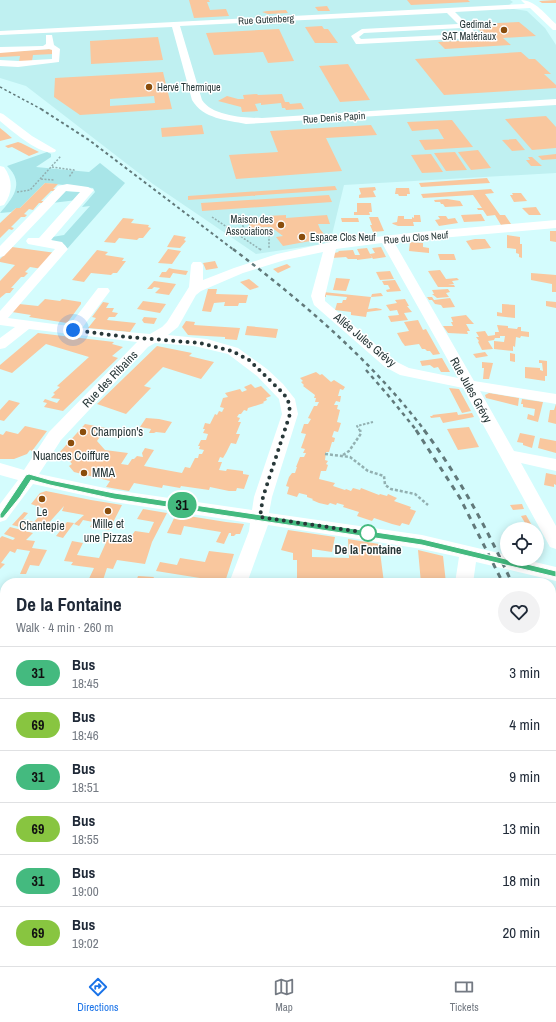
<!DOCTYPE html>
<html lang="en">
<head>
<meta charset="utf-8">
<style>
	:root { --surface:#fff; --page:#f2f2f3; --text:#1f2937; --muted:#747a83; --line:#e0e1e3; --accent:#1a73e8 }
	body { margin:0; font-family:"Archivo Narrow",sans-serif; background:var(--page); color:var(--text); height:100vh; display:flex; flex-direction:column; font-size:15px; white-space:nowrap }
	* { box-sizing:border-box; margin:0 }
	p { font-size:13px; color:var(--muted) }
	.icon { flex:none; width:22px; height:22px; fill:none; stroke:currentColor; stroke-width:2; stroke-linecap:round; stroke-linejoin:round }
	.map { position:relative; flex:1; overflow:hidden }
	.side { position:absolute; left:0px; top:578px; width:556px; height:388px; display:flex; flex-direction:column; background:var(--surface); border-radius:16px 16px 0 0; box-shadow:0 2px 10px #0003 }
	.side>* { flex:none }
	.badge { padding:0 8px; border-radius:13px; font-size:14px; line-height:26px }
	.tools { position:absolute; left:500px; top:522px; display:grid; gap:8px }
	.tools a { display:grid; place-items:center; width:44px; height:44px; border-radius:50%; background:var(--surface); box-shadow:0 2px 10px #0003; font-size:20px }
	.you { position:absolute; width:20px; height:20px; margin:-10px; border:3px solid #fff; border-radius:50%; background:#1a73e8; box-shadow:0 0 0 6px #1a73e833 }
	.map>.badge { position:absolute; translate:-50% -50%; box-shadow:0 0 0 2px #fff }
	.round { display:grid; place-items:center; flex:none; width:42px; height:42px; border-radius:21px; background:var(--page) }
	.summary { display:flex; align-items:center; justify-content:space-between; height:68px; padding:0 16px }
	h1 { font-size:19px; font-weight:800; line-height:30px }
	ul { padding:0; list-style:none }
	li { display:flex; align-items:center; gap:12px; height:52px; padding:0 16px; border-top:1px solid var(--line) }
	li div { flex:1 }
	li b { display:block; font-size:15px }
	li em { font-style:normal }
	li .badge { min-width:44px; font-weight:700; text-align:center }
	.tabs { display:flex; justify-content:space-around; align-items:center; height:56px; border-top:1px solid var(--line); background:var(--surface); font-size:11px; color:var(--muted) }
	.tabs a { display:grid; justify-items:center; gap:2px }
	.tabs .on { color:var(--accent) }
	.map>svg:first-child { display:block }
</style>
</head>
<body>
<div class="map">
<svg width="556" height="966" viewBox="0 0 556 966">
	<rect width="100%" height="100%" fill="#d4fcfd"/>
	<path fill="#bff0f1" d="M0,0H510L513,2L510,4L514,9L527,11L545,28L556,45V173L344,185L330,243L256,254L153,184L26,86L0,78Z"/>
	<path fill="#a8e5e8" d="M47,152L51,154V157L36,167L89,172L100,163L125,183L67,249L65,245L52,241L51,239L52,237L64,235L90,206L82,207L95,192L93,188L45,183L20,208H16L11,212L0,213C12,199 26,184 7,166Z
		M65,191L81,192L77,200L52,203Z"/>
	<path fill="#f9c79e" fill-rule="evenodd" d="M189,0H209L210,2H207L210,10L226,9L229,16L194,18Z
		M407,0H468L470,2L411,5Z
		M556,0V3H542L539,1Z
		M327,6L330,11H318L315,7Z
		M286,10L288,13L268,14L262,12L267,11Z
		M519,22L536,36L503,38L511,45L445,49L438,42L488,39L473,24Z
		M322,26L324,29H328L338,43H315L305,27Z
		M279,29L294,61L268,63L263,52L214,55L206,33Z
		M158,37L163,60L91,64L90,41Z
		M53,49V54L33,55L32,61L19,62L20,56L0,57V52Z
		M521,52L529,59H535L551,74H544L556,85V88L444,95L415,59Z
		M348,64L370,100L340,102L319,66Z
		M163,72L172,109L80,115L54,97L55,78ZM154,96L155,103L110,106V99Z
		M257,94L258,95L282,94L285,102H289L290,104L301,103L304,109L286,110L285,108H282L281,103L261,105V103L255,104L258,111L242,112L241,107L218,101L227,96L238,99H244L243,95Z
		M546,116L556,127V148L532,150L505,119Z
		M452,120L473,147L425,150L419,140L444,139L438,129L412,131L407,122Z
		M202,125L204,134L162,137L161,128Z
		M371,125L377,135L326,138L342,171L236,179L229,155L278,152L270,131Z
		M0,128L5,132L12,138L0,141Z
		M516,139L525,150L512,151L502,140Z
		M18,142L21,143L39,152L29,156L12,147L8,148L5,146Z
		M478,150L491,168L471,170L458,152Z
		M455,152L467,170L446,171L434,153Z
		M431,154L443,172L422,173L411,155Z
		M556,154V159L542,160L538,156Z
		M528,157H532L542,166H531L526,160H530Z
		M487,178L490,183L421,187L419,183Z
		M45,183L58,184L53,189H56L54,191H51L41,201H45L43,203H39L33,210L29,209L24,214L27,215L25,217H21L11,227L14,228L12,230L9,229L0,238V223L16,208H20Z
		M335,186L337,190L188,200V196Z
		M375,187L376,190L373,191L376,197L359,198V195L361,194L359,188Z
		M396,188H409L410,194H407V196H399L398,194H395Z
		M491,189L494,193L485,194L500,215H505L511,224L501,225L495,215L487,216L483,210H478L477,208H482L473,195L423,198L421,194Z
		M512,193H521L527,201L514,202L510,195H513Z
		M329,195L332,202L202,211L201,203Z
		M447,199L460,201L463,206L445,207L443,204H441L440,202H435L434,200Z
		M357,203H371L372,212H369L370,215H354V212H357Z
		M536,207L541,215H529L522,208Z
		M481,214L485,221L464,222L461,215Z
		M286,215V218L327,215L330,224H318L320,229L327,238L283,246L276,237L283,236L271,227L250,228L248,220L267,219V216Z
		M414,215H420L421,222H413L414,226H398L393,224L392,223L397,222L398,216H404V219H412V217L414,218Z
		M438,216H446L448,219L455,218L458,223L439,226L435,220L440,219Z
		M369,217H378L384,231L373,232L370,225H372Z
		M123,218L134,219L131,223L149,225L148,227L151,228L143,238H139L137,240L119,238L115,243L104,242Z
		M341,218H358L359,222H342Z
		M550,231H556V242L550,241Z
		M174,235L186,237L184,240L186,241L180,248L167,247Z
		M507,235L520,237V244H522V258L519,257V254L516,253V249L507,248Z
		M475,239H485L491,248L472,250L466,241Z
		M410,242L423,243V247L429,248V253L409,251Z
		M12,247L56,253L42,269L30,267L25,272L28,273L24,277H21L11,288H14L10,293H6L0,298V281L15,265L0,262V259Z
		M381,247L386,257L373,259L370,254L375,253L372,248Z
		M367,248L372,258L357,260V259H348L346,257L332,258L334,253L339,252L338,251L353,250L355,255H360L357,249Z
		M168,249L181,251L172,264L158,263Z
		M97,250L108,252L105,255L124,258L122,261H126L117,273H113L111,275L91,273L84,282L72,280Z
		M438,254H454L456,260H440Z
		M215,261L218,268L206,270L203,263Z
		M287,264L291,267L278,273L273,269Z
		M169,268L173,269L188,271L186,275L173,273L170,278L159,277L162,272H166Z
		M440,270L446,279L457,278L459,280L452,281L454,284H448L454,285L455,287H438L428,271Z
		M390,271L394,279L380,280L376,272Z
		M531,273L556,275V292H552V284L531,280Z
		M336,278L350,279L346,291L333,290Z
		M249,279L259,287L250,290L240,282Z
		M395,280L401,291L387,292L386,290L390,289L388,285H384L382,281Z
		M154,281L162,282L176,284L169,295L155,293L160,288L154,287L152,289H147Z
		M208,289H217L216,294L248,295L246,303H239L238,306H224L225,302L214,303L211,312L202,311Z
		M448,289L450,292L446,293L449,297L437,298L432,294H434L432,290Z
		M323,292L371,297L372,294L381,293L383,296L371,297L368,309L376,308L381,309L382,310L367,312L366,317L351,315V312L335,310L337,303H342L343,300H346L347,297L326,295V297L321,296Z
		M427,297H432L434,300L450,298L455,307L443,308L441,305L435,304L432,300H429Z
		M45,299L60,301L62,299L81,302V304L67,323L29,317L31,315L12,312L19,304L38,306Z
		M405,299L409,306H407L412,312L404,313L408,320L391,322L388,316L399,315L397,310L390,311L386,305L397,303L395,300Z
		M143,301L166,304L160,313L137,309Z
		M546,301L556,302V308L546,306Z
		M103,302L109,303L106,308H114L112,312L118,313L115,317H109L107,320L136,323L130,332L88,328L96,318L92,317Z
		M502,304L515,305V318L497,316V312L502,313Z
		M466,315L474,324H466L470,331H467L468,334L448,333L443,326H453L451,322H453L451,317Z
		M144,317L157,318L154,324L144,323L142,320Z
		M418,320L423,330L426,329L440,354L433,355L430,351H427L425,349H422L419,344L405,346L402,342L397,333L409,331L404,322Z
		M186,321L195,322L194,325L240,328L237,340L225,339V337L188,335L182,327Z
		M497,325L508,326V328L517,329L518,327H521V331L529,332V337L521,336L520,338L516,337L515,347L513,346V351L494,349V341L504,342L505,336H500V338H495L494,340L488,341L493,349L482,350L478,342L479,341L476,337H479L476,332L485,331L488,336L495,335V332H499Z
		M247,326L278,329L276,338L245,335Z
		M38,333L114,342L112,344L123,347L112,356L118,358L63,411L44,407L47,403L43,402L45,399L57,403L60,399L51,398L55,394L53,393L60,387L57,386L89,357L46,344L12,373L0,369V365Z
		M157,346L192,353L189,356L214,362L201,379L163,367L144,386L151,388L126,414L97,404Z
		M485,352L488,356L476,358L473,354Z
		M510,353L515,354V362L510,361Z
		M442,358L450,372H441L438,367L434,368L430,365L422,366L420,361Z
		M539,360L547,361V376H545V381L525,378V367L540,368V370L543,371L542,363H539Z
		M482,362L493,363L489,379H483L484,368H482Z
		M316,372L320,375L322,374L331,382L334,380L345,387L343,390L340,389L338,396H341L340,402L336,401L334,405H338L337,409L340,410L337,422L341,423L338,432L334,431L332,437L335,438L334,442H332L329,452H326L325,460L328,461L326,464L328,465L326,471H321L319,479L335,483L333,486L345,490L346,489L351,491L353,488L360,490L361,488L379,495L380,494L387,496L388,494L397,498L394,501L411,507L410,509L416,511L409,525L402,523L400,526L392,524L374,518L372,521L357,516L359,512L343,507L344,505L337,503L336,505L330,503L328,505L319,503L312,500L313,499L307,497V495L299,493L297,497L287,494L289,487L286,486L289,477L292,473H295L297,467H296L300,457H304L306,453H303L305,449L301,448L306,434L301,433L304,424H308L311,419L308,418L314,406H317L319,402H315L316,398H314L315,395L303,386L304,385L301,382L303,381L300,378Z
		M251,384L255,388L261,386L271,396L266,398L267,400L263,402L264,403L248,408L247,411L244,410L241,414H239L237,417L240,418L238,422H241L236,434H240L236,444L231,443L226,453L223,458L220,457L218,462H222L219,470L226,471L227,469L243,471V474L249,475L244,489L237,488L236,491H229L210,487L209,490L181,486L180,488L163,485L162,488L134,483L129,491L106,487L110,481L74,472L69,466L72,464L67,458L63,460L58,454L85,424L106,428L97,441L105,450L128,453L121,464L128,465L132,459H134L137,456L143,457L142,453L145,448L154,450L144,466L182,473L185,467L190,468L195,458H198L199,454H202L204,450L199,449L200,446H198L201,440H206L208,434L203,433L205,429H203L205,423L210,424L215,414L217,415L219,411L222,412L224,408L220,407L223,398L228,397L225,393L240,389L242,392L247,390L244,387Z
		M449,388L459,389L471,411L462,413Z
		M489,393L519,398L518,406L486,398L485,395Z
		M522,399L543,402L538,422L527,419L528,414L534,416L535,409L523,407V404H521Z
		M9,400L20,403L4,421L0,420V410Z
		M556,404V424L548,422L550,410H554Z
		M457,412L458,415L472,413L474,417L443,423L440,417L431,418L430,416H433L432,415Z
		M146,418L159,419L172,422L165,433L156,432L154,433H149L151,429L140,427Z
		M25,426L47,431L32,451L30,450L27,454L14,459H0V434L3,435L6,431L18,434Z
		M469,427L479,447L458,450L447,429Z
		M520,433L535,436L532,448L523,445V443L517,442Z
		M540,438L556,441V453L538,448Z
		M546,473L556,475V485L554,484V487L544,485Z
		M46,491L91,500L122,505L109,530L90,527L93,522L83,520L79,526L74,524L84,515L62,511L64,506L46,526L38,524L32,530L12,525L24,512L28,513L23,519L34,522L45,509L31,504L40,493Z
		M522,504L524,509L513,510L510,505Z
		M143,509L167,513L152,542L145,564L117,560L113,569L107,568L102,583H87L94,568L71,565L73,562L64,561L72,541L83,543L77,555L99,558L108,538L119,540L121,537L130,538L135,531L149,533L154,522L137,519Z
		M176,514L226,522L244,524L240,534H236L234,536H231V533H229L224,544L216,542L221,532L184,526L181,535L167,533Z
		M526,515L534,529L528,528L521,516Z
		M67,522L74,523L63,538L56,536Z
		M10,527L33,533L26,540L35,541L32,548L47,550L39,566L30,565L26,574H20L30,551L17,549L15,553L10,551L1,563L5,564L0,569V538L2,536L13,540L15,538L4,534Z
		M288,530L335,537L332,552L312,549V557L349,558L348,539L379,544L384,583H297V560H293V553L281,550Z
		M418,550L443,556L446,583H421Z
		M209,551L234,554L225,582L156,571L160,562L177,565L180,558L205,562Z
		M138,576L154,577L151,583H144L136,582Z
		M281,578H293V583H281Z
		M0,622L5,623V654H0Z
		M0,678L5,679V708L0,707Z
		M551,830L556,831V850L551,849Z
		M5,840V904H0V853Z
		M252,961H264L263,966H251Z
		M374,961H403V966H373Z
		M470,961H511V966H469Z"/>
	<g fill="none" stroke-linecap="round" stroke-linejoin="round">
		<path stroke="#92b0b1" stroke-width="1.5" stroke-dasharray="2 1.5" stroke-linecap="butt" d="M52,167L74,170L69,177
			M41,179L54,180
			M17,192L30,190L61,156
			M240,215L244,230L269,234V248
			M212,217L261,250"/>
		<path stroke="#92b0b1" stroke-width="2" stroke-dasharray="2.5 1.5" stroke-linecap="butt" d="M260,249L261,250
			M360,431L357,426L373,422"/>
		<path stroke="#92b0b1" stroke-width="2.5" stroke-dasharray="3 2" stroke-linecap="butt" d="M325,454L350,457L368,471L384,476L385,485L391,489L415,494L428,505
			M343,455L349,451L360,435L361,433L360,430"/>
		<path fill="#fff" fill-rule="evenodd" d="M521,0C535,0 546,15 556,24V30H553L530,8L455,12L477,34L478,36L474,38L359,44H356L351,36L362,29L458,24L447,13L180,26L202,100C212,116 245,118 262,118L556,99V105L246,124C227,120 203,119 192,100L172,27L0,35V31L525,4ZM462,28L467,34L361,39L359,37L364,33Z
			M46,35H52L54,45L60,49L59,62L18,67L0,66V60L18,61L52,59V50L49,49L0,53V47L43,46L46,44Z
			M0,113L3,114L32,136L56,150L55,152C40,156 11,130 0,121Z
			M0,166L4,167C13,180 13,192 4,205L0,206Z
			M67,184L88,187L94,190L51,240L62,242L68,249L8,318L69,326L98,288H108L110,291L82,328L150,334L162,327L167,322L189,287L191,265L193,262H201L203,265V280L234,268L277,254L331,242L419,232L556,220V228L394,242L474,381L556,394V404L480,391L514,451L556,459V471L521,463L556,526V549L550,547L463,388L400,375L385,367L314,305L311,296L323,252L285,260L243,273L201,291L196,295L178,327L168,335L207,339L238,348L267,369L283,384L295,399L298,414L272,497L269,513L422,535L507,555V559H522L556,567V581L476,562L473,583H455L459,557L422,549L268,525L247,583H229L249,531L250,523L114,502L33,484L6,520L0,522V504L18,480L0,475V463L24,470L49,432L137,342L29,329L5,348L0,349V338L15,327L0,325V311L55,249L28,244L26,241L28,238H39L80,192L66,191L4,256L0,257V246L58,186ZM382,243L458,378L409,368L395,361L325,301V296L336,249ZM155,343L194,346L228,354L257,376L279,399L282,414L254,497L252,510L114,490L39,474L61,440L148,347Z
			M0,710L5,711V730L0,729Z
			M107,961H133L132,966H106Z
			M423,961H449V966H423Z"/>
		<path stroke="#61797a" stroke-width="1.5" stroke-dasharray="2.5 2.5" stroke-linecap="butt" d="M0,87L43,110"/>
		<path stroke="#61797a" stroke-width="2" stroke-dasharray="3 3" stroke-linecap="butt" d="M41,109L89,140L234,250"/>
		<path stroke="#61797a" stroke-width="2.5" stroke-dasharray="4 4" stroke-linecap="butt" d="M233,249C304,303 371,360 425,431
			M366,370L387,394L417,431"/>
		<path stroke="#61797a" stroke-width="3" stroke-dasharray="5.5 5.5" stroke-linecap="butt" d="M416,430L460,498L503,583
			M424,430C460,478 487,529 512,583"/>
		<path stroke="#61797a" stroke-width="4" stroke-dasharray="7 7" stroke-linecap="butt" d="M551,685L556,700
			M551,719L556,736"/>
	</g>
	<path fill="#44ba7f" stroke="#fff" d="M29,474L50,480L114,493L422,539L556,571V577L422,545L114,499L50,485L31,480L20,497L3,518H0V514L26,475Z"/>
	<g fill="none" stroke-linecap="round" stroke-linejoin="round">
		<path stroke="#283839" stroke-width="4" stroke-dasharray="0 7.2" d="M73,330L127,337L200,343L232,351L249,360L284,394L289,403L290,414L263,497L260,517L368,533"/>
	</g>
	<g fill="#8a4d0c" stroke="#fff" stroke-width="1.5">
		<circle cx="504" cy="30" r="4"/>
		<circle cx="149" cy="87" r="4"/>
		<circle cx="281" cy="225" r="4"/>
		<circle cx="302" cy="237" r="4"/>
		<circle cx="83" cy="432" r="4"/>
		<circle cx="71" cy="443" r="4"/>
		<circle cx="84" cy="473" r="4"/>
		<circle cx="42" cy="499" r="4"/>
		<circle cx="108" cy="511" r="4"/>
	</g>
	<circle fill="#fff" stroke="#44ba7f" stroke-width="2" cx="368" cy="533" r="8"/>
	<g text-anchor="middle" stroke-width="3" stroke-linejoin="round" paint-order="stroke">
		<g font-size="10" fill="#283839" stroke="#fff">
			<text transform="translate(266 19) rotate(-3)" y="4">Rue Gutenberg</text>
			<text transform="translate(334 117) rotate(-4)" y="4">Rue Denis Papin</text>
			<text transform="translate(416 237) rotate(-5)" y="4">Rue du Clos Neuf</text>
		</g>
		<g font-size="10" fill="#283839" stroke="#fff" text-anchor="end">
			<text x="496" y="28">Gedimat -<tspan x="496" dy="12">SAT Matériaux</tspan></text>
			<text x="157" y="91" text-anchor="start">Hervé Thermique</text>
			<text x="273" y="223">Maison des<tspan x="273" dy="12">Associations</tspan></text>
			<text x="310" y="241" text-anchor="start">Espace Clos Neuf</text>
		</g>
		<g font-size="12" fill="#283839" stroke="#fff">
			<text transform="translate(365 340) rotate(40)" y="4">Allée Jules Grévy</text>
			<text transform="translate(110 379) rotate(-46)" y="4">Rue des Ribains</text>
			<text transform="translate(471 390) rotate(61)" y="4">Rue Jules Grévy</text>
		</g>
		<g font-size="12" fill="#283839" stroke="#fff">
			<text x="91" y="436" text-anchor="start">Champion's</text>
			<text x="71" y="460">Nuances Coiffure</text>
			<text x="92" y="477" text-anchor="start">MMA</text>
			<text x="42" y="516">Le<tspan x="42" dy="14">Chantepie</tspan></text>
			<text x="108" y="528">Mille et<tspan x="108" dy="14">une Pizzas</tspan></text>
		</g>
		<g font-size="12" font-weight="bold" fill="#283839" stroke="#fff">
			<text x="368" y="554">De la Fontaine</text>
		</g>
	</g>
</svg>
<div class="tools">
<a><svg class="icon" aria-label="locate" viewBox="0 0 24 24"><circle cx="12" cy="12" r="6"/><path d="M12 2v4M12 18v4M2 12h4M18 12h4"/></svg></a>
</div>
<div class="you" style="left:73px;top:330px"></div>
<b class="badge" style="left:182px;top:505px;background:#44ba7f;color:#111">31</b>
<section class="side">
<div class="summary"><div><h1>De la Fontaine</h1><p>Walk · 4 min · 260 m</p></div><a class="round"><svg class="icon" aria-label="heart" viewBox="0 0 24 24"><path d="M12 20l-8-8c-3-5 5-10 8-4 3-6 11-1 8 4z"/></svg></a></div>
<ul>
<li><span class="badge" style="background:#44ba7f;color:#111">31</span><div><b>Bus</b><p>18:45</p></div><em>3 min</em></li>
<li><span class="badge" style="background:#88c540;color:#111">69</span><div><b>Bus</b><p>18:46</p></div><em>4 min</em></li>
<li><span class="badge" style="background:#44ba7f;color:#111">31</span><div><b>Bus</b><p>18:51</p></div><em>9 min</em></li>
<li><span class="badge" style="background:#88c540;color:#111">69</span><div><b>Bus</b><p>18:55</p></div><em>13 min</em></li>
<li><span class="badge" style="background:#44ba7f;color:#111">31</span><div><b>Bus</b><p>19:00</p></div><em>18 min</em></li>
<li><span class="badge" style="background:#88c540;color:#111">69</span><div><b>Bus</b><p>19:02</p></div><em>20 min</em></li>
</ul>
</section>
</div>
<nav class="tabs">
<a class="on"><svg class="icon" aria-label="directions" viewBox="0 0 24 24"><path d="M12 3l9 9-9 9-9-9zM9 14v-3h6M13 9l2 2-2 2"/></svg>Directions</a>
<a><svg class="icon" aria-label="map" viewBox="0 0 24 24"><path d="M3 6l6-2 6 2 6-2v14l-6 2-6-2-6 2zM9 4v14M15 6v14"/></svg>Map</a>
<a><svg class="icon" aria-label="tickets" viewBox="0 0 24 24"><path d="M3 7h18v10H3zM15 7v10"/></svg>Tickets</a>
</nav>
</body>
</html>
